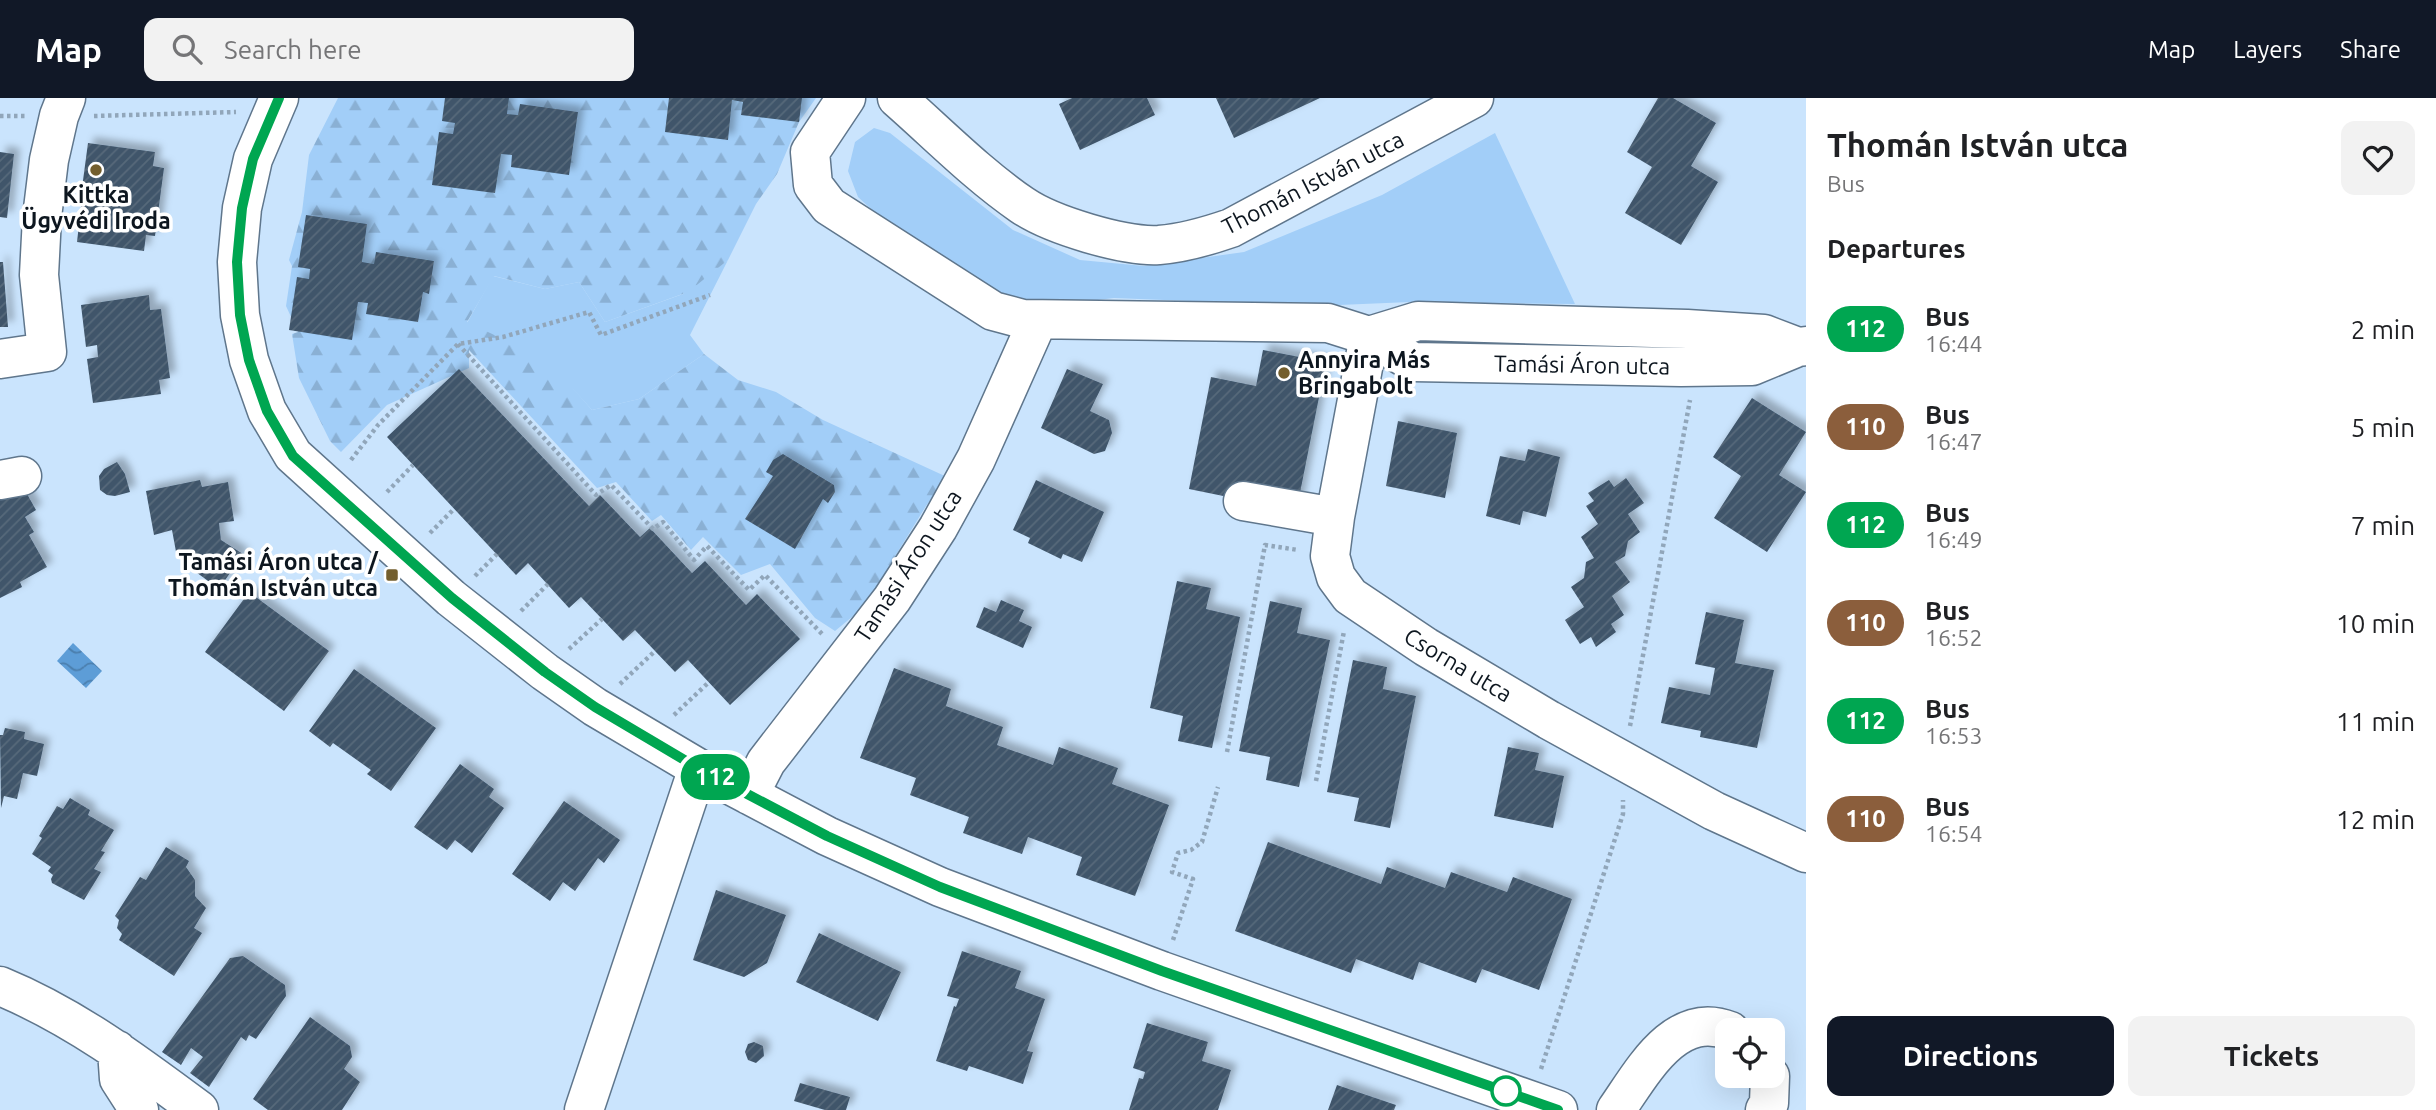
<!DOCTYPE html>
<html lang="en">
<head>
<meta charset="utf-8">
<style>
	:root { --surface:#fff; --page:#f2f2f2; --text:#202124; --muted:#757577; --accent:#111827 }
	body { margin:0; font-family:Ubuntu,sans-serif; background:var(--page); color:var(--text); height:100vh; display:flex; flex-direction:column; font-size:26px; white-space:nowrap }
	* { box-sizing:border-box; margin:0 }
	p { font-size:23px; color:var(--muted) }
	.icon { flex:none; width:38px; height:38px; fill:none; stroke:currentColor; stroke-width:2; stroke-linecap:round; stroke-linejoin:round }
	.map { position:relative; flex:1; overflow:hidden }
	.panel { display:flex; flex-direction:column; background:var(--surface); width:630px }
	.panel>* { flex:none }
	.badge { padding:0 14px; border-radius:23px; font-size:24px; line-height:46px }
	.tools { position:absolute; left:1715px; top:920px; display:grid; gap:14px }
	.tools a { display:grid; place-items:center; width:70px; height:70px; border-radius:14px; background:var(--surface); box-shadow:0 7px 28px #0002; font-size:35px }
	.map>.badge { position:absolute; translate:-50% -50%; box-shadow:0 0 0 4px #fff }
	h2 { padding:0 21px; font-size:26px; line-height:63px }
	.round { display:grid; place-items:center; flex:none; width:74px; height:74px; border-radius:14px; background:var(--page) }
	.overview { display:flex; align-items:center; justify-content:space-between; height:119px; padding:0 21px }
	h1 { font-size:33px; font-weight:700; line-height:52px }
	.action { display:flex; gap:14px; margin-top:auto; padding:14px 21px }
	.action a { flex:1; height:80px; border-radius:14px; background:var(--accent); color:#fff; font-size:28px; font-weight:700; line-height:80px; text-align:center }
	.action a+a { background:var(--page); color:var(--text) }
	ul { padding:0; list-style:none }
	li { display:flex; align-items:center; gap:21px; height:98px; padding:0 21px }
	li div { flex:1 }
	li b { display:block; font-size:26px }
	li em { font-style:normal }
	li .badge { min-width:77px; font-weight:700; text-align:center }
	header { display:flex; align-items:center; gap:42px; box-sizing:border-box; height:98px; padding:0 35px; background:var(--accent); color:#fff }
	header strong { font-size:33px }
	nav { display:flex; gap:38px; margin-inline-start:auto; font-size:24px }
	.search { width:490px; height:63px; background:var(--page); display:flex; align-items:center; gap:18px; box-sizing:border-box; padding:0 24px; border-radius:14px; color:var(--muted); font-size:26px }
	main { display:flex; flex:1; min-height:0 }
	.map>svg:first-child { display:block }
</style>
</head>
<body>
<header>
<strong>Map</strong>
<div class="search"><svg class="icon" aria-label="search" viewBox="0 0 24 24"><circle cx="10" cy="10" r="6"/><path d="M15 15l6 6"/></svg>Search here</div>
<nav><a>Map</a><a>Layers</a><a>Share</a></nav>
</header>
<main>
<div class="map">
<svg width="1806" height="1012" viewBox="0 0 1806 1012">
	<defs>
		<pattern id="forest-firs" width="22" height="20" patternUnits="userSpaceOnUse" patternTransform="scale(1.75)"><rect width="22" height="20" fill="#a2cef8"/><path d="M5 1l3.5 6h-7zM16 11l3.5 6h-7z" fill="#8ab0d4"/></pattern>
		<pattern id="water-waves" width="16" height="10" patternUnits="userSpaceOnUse" patternTransform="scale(1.75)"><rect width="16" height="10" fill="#5d9dd7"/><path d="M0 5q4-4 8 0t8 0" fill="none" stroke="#4b7fae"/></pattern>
		<pattern id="building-hatch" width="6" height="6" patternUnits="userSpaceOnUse" patternTransform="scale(1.75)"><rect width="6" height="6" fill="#3f556a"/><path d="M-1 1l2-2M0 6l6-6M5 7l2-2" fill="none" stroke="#57697a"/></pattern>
		<filter id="shadow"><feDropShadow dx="6" dy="-6" stdDeviation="3.5" flood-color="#0004"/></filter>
	</defs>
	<rect width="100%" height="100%" fill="#cae4fd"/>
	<path fill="#a2cef8" d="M874,30L890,35L1013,132L1080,162L1144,168L1244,154L1382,97L1495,35L1575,206L1410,204L1315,208L1114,200L1031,210L961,182L883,122L858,99L848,73L855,44Z
		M728,162L690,237L704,256L639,301L592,312L573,291L467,225L493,178L545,191L579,184L605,224L683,196Z"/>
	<path fill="url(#forest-firs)" d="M338,0H816L799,24L777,76L756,106L728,162L688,194L605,224L579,184L545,191L494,178L467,224L549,263L592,312L639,301L704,256L738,282L776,294L823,322L947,379L926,408L864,509L835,533L815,520L770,466L741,477L703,439L691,452L661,417L652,423L616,384L597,390L469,252V270L387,307L341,354L330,343L299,280L292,236L298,234L286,208L292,168L289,162L302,114L309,57Z"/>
	<path fill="url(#water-waves)" d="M73,545L102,573L86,590L57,563Z"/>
	<path fill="url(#building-hatch)" filter="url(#shadow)" d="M445,0H509L507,16L518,17L520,6L578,14L569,77L511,69L512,57L501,56L495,95L432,87L439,34L453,36L455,25L442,23Z
		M669,0H802L799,24L741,17L743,4L732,2L728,42L665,34Z
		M1072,0H1147L1155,17L1080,52L1059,6Z
		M1216,0H1320L1234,40Z
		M1658,0H1673L1716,25L1691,68L1718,84L1681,147L1625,115L1652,69L1627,54Z
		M88,45L155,54L153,68L164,70L155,138L146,137L144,153L77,144L82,100L91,102L93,91L82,90Z
		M0,54L14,56L7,120L0,119Z
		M306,117L367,126L362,164L374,166L376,154L434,163L429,196L423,194L418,224L366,216L368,205L358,204L352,242L289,232L297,179L309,181L310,171L298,169Z
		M0,164H3L8,229H0Z
		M149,197L150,212L161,211L170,280L159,282L161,296L93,305L87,261L98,259L97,247L86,249L81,207Z
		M1263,252L1326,264L1298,405L1238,401L1189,391L1211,279L1256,288Z
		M459,271L589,408L600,397L640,439L650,430L692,475L705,463L746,507L757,496L800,541L730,607L688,562L675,574L635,532L623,543L581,499L569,510L528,465L516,477L387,339Z
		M1067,271L1103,286L1090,313L1109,322L1112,335L1105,353L1094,356L1041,330Z
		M1752,300L1806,334L1779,377L1806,394L1767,454L1714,420L1741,378L1713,359Z
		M1398,323L1457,335L1445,400L1386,388Z
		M1528,351L1560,359L1546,419L1523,413L1520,427L1486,418L1500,358L1525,363Z
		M783,356L834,387L835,394L828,405L823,401L795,451L745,421L773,378L766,374L773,362Z
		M117,364L125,376L130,394L115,398L107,397L100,392L99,378L104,371Z
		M1626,380L1644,405L1628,416L1640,434L1628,443L1625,458L1615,464L1630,484L1612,498L1624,517L1611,526L1616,534L1596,549L1591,539L1580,546L1565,522L1584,509L1571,489L1584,480L1586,464L1594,460L1581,439L1598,426L1586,408L1594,403L1588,395L1609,382L1614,389Z
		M200,382L202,389L228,384L234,423L219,425L221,442L243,456L219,491L185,466L183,458L177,459L172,432L154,437L146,393Z
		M1036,382L1104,414L1082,464L1063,456L1061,461L1028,445L1030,440L1013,432Z
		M22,387L36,412L25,419L34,434L29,437L47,469L20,484L22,489L0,500V392Z
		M1177,483L1211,490L1206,511L1240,519L1212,650L1178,643L1183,618L1150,610Z
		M249,494L329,553L284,613L205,554Z
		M1001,502L1024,512L1019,523L1032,529L1023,550L976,529L984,509L996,514Z
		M1270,503L1302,510L1297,535L1330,542L1299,689L1266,682L1270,659L1239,653Z
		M1706,514L1744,522L1735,565L1774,572L1757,650L1700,639L1701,633L1661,625L1669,589L1710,597L1715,570L1695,566Z
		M1353,562L1387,569L1383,591L1416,598L1390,730L1354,723L1359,700L1327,694Z
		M894,570L951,591L946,608L1003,629L997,647L1053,667L1059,649L1118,670L1112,686L1169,707L1135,798L1076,777L1082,759L1028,739L1022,756L963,735L969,719L910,697L916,680L860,660Z
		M354,571L436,630L391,693L367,676L371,672L333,645L330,649L309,633Z
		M5,630L25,634L24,641L44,646L37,678L23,675L17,701L4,698L1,710L0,637H3Z
		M1508,649L1539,655L1535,672L1564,678L1553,730L1494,718Z
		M460,666L494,691L489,699L504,710L472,755L455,742L447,752L414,729Z
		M70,700L90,712L88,717L114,732L101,753L105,754L94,771L101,774L84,802L52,785L51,781L53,777L48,773L51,769L32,756L42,740L39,738L57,708L63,711Z
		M564,703L620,742L604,765L598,760L575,793L563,784L550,803L512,776Z
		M1268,744L1381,786L1387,769L1445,790L1451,774L1507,794L1513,779L1572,801L1539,892L1482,871L1476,885L1419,864L1413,882L1356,861L1351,875L1235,833Z
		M166,749L189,763L186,769L195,782V798L206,810L194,830L202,835L174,878L119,842L122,836L117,830L119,822L115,818L140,779L146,782Z
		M716,792L786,817L767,865L744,879L693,862Z
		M819,835L901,874L878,923L796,884Z
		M962,853L1021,873L1015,890L1045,901L1027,953L1033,954L1023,986L969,968L967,973L936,963L954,908L956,909L959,901L947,898Z
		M243,858L285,887L286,898L256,941L249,937L246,943L241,939L209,989L190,975L203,959L191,950L181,967L162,954L230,860Z
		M310,919L350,948L352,959L344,971L360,984L342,1012H268L253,1001Z
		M1147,925L1208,944L1202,963L1231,972L1218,1012H1129L1139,980L1143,981L1145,974L1133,970Z
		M754,944L763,948L764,958L756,965L748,962L745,954L748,946Z
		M800,985L850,999L846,1012H825L794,1003Z
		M1337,987L1396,1007L1394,1012H1328Z"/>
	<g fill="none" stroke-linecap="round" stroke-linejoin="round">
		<defs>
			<path id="minor" d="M279,0L253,61L242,110L237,164L240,217L249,262L267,313L293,357L451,500L545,574L595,609L698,670L827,738L940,789L1162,873L1558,1012
				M846,0L810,54L813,87L829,108L993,213L1023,221L1328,225L1369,238L1418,223L1687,231L1764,236L1798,249L1806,248
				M897,0C938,36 977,76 1022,107C1051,127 1124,149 1159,147C1184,145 1208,138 1231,130L1474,0
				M1798,249L1752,268L1681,269L1413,264L1369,238L1335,419L1330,458L1336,479L1350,498L1426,549L1549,622L1714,713L1806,755
				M0,261L47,254L39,177L42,119L49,62L59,18L66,0
				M0,382L22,378
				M1243,403L1335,419
				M749,697L766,664L892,501L938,430L976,361L1038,222
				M0,888C73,918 136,965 199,1012
				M117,952L119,981L139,1012
				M584,1012L698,670
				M1616,1012C1642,975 1675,911 1730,933
				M1765,1012L1769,1005L1770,978"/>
		</defs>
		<use href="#minor" stroke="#5f768c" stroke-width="41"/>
		<path stroke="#91a6ba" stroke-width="4.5" stroke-dasharray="3.5 3.5" stroke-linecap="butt" d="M0,18H26
			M94,18L236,14
			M458,246L596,397L611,387L653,431L663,424L694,462L707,448L749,492L765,477L823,537
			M351,362L378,327L458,246L503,239L589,214L601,237L710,197
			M387,394L413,367
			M430,435L454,411
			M475,478L497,456
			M521,513L548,486
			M569,551L602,521
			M620,586L655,553
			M674,617L709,584
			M1630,628L1690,302
			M1227,654L1265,447L1298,452
			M1316,683L1344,533
			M1173,842L1193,781L1172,774L1178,755L1191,752L1202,744L1218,689
			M1541,971L1623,716V702"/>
		<use href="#minor" stroke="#fff" stroke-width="38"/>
	</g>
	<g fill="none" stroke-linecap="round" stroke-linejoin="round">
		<defs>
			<path id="line" d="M279,0L253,61L242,110L237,164L240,217L249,262L267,313L293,358L452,500L545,574L595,609L698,670L827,738L940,789L1162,873L1558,1012"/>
		</defs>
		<use href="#line" stroke="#fff" stroke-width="16"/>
		<use href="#line" stroke="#00a651" stroke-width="10"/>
	</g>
	<g fill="#735e2d" stroke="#fff" stroke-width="2.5">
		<circle cx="96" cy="72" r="7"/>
		<circle cx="1284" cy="275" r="7"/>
		<rect x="385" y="470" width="14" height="14" rx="3.5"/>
	</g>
	<circle fill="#fff" stroke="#00a651" stroke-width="3.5" cx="1506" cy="993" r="14"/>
	<g text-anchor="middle" stroke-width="7" stroke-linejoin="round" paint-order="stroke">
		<g font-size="23" fill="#0d161f" stroke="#fff">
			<text transform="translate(1313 85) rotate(-27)" y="8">Thomán István utca</text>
			<text transform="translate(1582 267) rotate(1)" y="8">Tamási Áron utca</text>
			<text transform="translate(908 468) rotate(-57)" y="8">Tamási Áron utca</text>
			<text transform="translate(1458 567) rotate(31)" y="8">Csorna utca</text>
		</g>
		<g font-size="23" font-weight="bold" fill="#0d161f" stroke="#fff">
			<text x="96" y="105">Kittka<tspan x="96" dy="26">Ügyvédi Iroda</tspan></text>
			<text x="1298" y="270" text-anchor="start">Annyira Más<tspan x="1298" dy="26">Bringabolt</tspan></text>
			<text x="378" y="472" text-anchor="end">Tamási Áron utca /<tspan x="378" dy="26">Thomán István utca</tspan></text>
		</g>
	</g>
</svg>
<div class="tools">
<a><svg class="icon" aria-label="locate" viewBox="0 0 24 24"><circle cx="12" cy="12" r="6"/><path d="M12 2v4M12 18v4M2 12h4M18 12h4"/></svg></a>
</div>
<b class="badge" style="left:715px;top:679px;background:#00a651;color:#fff">112</b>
</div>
<section class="panel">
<div class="overview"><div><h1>Thomán István utca</h1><p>Bus</p></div><a class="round"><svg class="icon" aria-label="heart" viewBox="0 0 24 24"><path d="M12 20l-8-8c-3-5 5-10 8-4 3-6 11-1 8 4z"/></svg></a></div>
<h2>Departures</h2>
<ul>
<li><span class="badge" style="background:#00a651;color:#fff">112</span><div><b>Bus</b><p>16:44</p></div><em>2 min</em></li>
<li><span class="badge" style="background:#8b5e3c;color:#fff">110</span><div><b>Bus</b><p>16:47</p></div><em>5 min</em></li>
<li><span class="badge" style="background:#00a651;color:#fff">112</span><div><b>Bus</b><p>16:49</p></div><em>7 min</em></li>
<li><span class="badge" style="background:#8b5e3c;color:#fff">110</span><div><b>Bus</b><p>16:52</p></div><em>10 min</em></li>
<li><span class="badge" style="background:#00a651;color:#fff">112</span><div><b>Bus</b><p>16:53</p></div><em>11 min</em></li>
<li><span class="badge" style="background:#8b5e3c;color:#fff">110</span><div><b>Bus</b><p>16:54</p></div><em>12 min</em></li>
</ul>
<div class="action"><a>Directions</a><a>Tickets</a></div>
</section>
</main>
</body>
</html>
